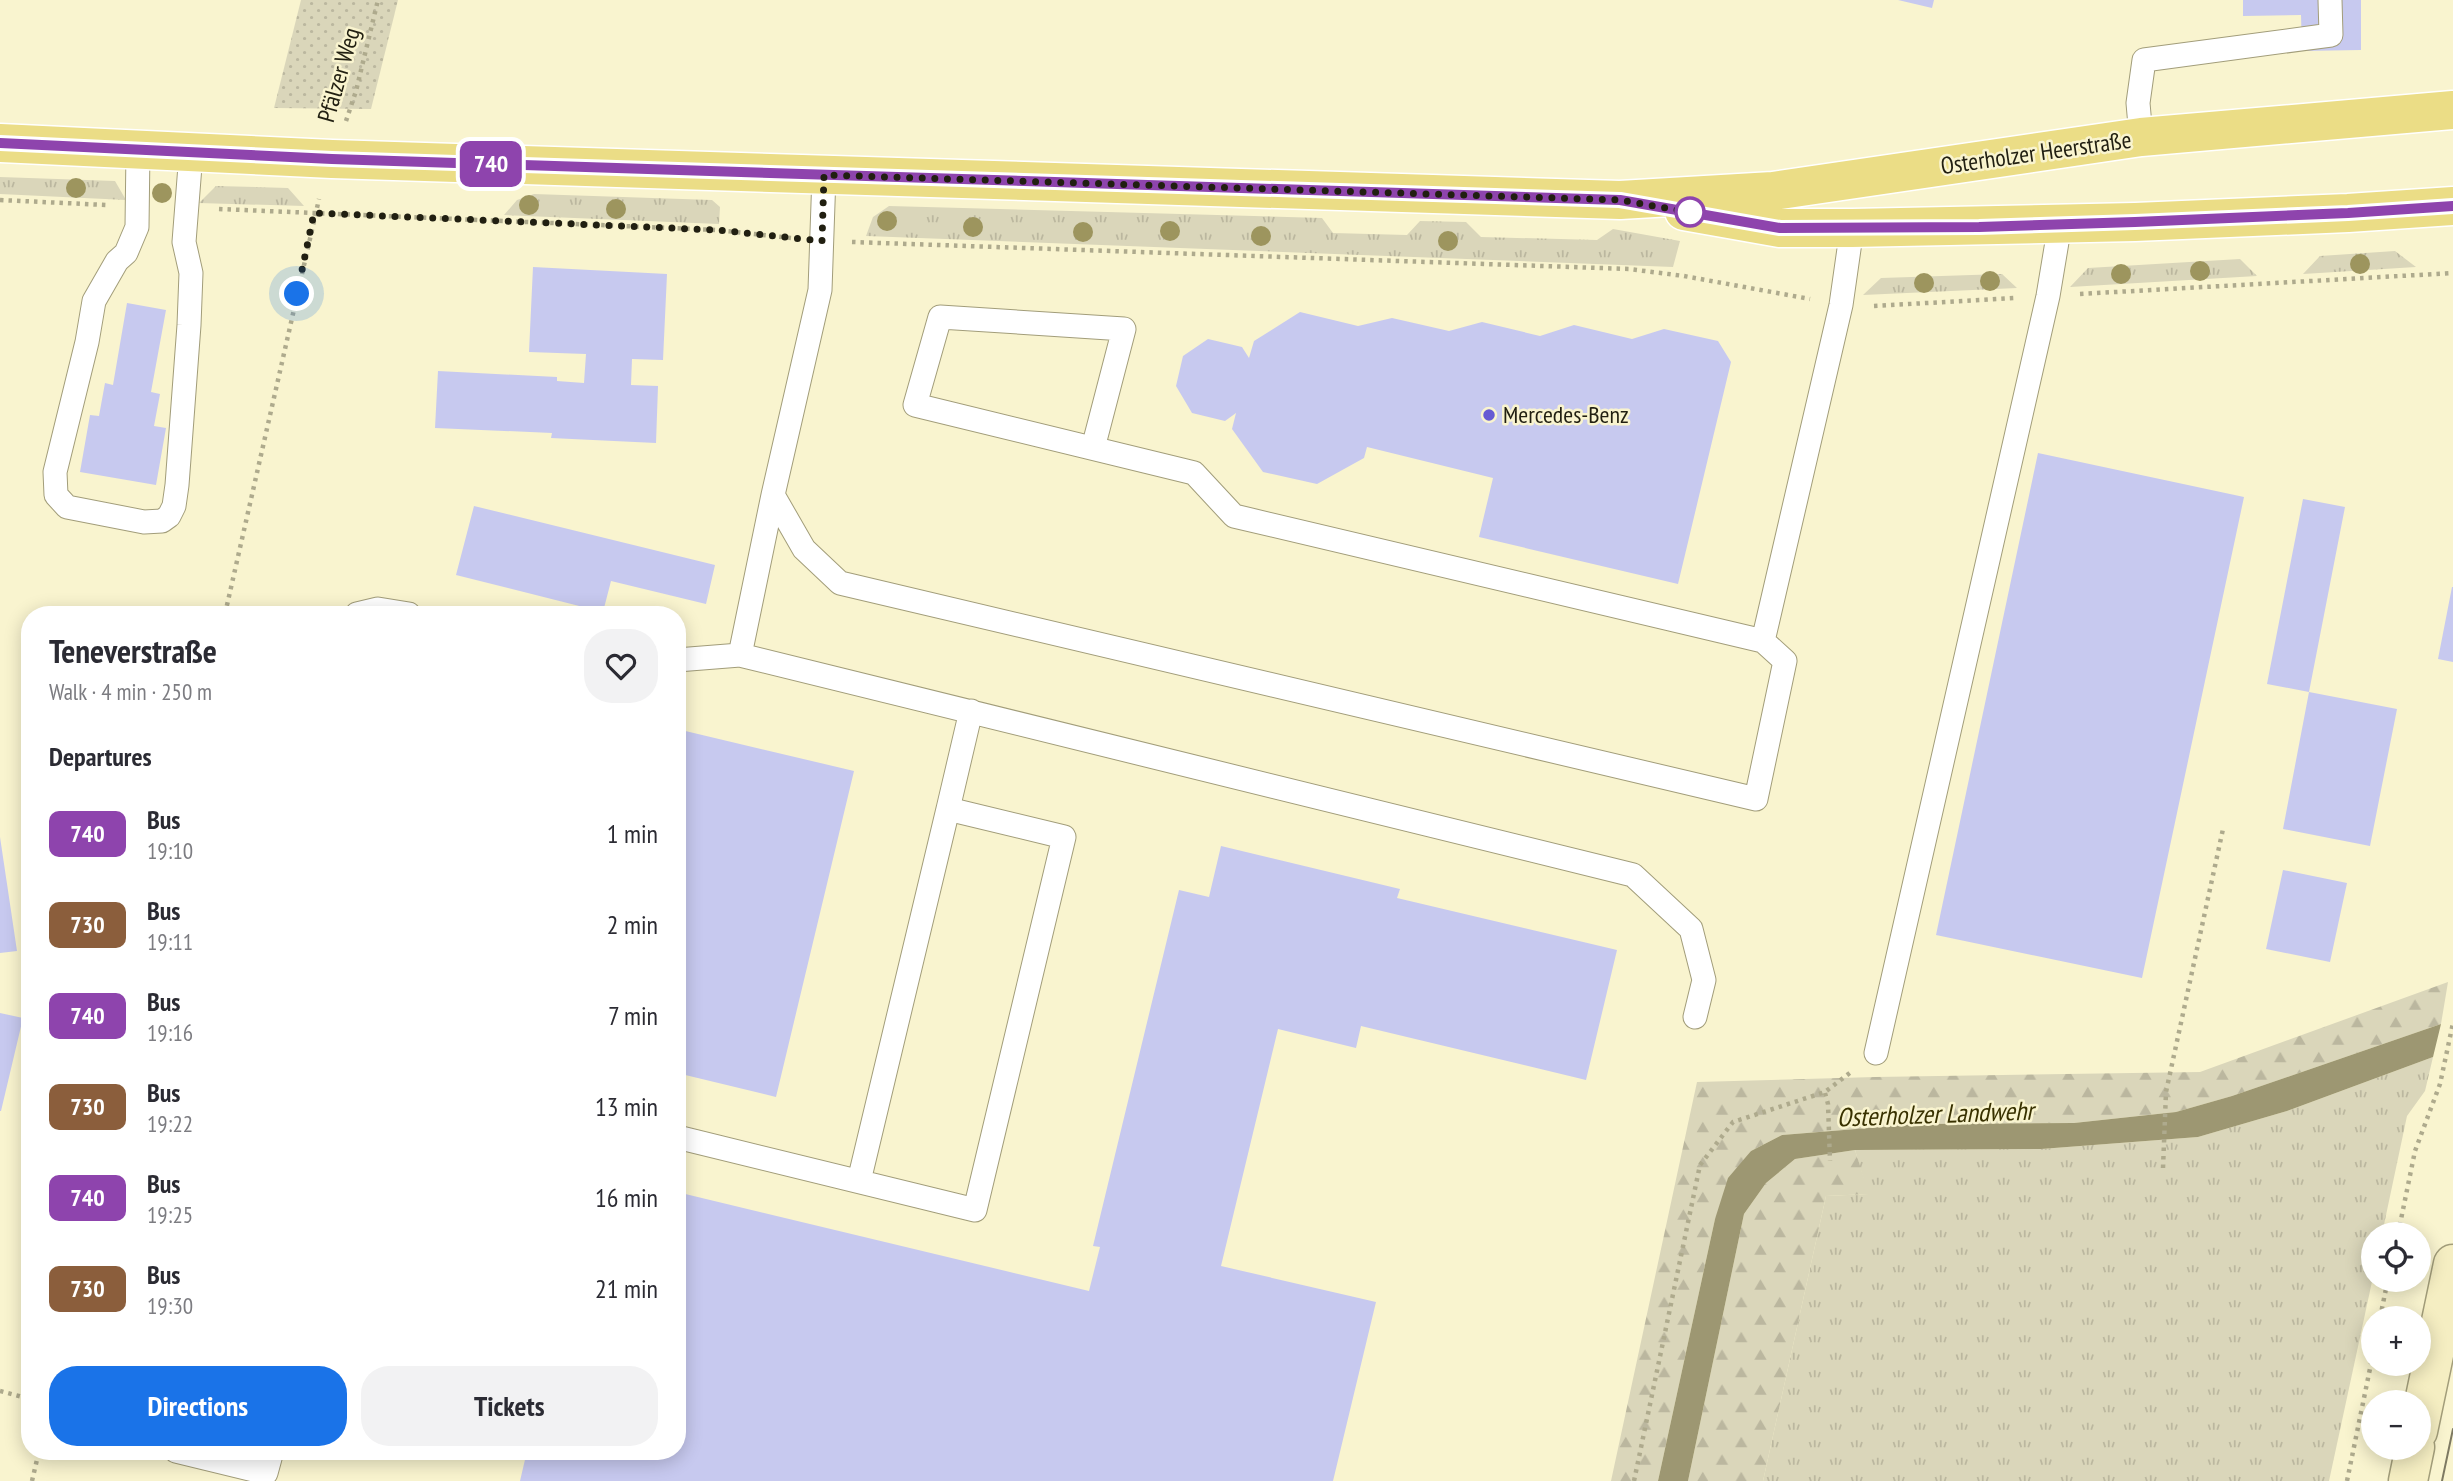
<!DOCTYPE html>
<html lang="en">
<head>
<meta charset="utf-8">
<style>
	:root { --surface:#fff; --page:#f2f2f3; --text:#2b2b33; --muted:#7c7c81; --accent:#1a73e8 }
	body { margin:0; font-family:"PT Sans Narrow",sans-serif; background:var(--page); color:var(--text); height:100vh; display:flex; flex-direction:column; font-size:26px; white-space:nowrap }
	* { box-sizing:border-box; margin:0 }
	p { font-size:23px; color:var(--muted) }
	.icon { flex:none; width:38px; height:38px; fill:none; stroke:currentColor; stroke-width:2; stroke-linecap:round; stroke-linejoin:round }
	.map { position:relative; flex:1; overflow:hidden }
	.panel { position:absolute; left:21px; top:606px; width:665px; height:854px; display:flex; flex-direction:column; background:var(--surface); border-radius:28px; box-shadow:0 4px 18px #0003 }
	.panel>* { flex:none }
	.badge { padding:0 14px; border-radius:10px; font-size:24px; line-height:46px }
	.tools { position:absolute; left:2361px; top:1222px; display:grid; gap:14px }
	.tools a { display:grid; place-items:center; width:70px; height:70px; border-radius:50%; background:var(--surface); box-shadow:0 4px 18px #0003; font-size:35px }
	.you { position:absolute; width:35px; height:35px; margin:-18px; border:5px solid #fff; border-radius:50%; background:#1a73e8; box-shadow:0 0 0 10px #1a73e833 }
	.map>.badge { position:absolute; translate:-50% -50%; box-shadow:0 0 0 4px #fff }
	h2 { padding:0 28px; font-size:26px; line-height:63px }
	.round { display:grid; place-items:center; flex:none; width:74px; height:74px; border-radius:28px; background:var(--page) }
	.head { display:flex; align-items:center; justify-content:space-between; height:119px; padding:0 28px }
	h1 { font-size:33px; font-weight:800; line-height:52px }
	.primary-button { display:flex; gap:14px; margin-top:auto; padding:14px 28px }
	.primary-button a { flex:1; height:80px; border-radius:28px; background:var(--accent); color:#fff; font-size:28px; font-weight:800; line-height:80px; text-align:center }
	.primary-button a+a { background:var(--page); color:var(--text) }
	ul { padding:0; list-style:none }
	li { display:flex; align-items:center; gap:21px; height:91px; padding:0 28px }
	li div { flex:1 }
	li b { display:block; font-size:26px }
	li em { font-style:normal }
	li .badge { min-width:77px; font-weight:700; text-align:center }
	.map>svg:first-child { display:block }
</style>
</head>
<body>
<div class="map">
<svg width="2453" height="1481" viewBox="0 0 2453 1481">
	<defs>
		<pattern id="grass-tufts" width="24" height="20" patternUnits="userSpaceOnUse" patternTransform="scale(1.75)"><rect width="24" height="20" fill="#dad6ba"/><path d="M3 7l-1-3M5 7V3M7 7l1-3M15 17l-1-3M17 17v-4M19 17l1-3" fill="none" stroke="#bbb79f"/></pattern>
		<pattern id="forest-firs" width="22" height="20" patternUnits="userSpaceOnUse" patternTransform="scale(1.75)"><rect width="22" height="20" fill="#dad6ba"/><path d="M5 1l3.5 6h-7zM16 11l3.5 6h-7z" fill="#bbb79f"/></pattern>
		<pattern id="park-dots" width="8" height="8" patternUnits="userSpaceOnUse" patternTransform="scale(1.75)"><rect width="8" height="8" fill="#dad6ba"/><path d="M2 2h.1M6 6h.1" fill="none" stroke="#bbb79f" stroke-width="1.8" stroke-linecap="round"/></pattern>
	</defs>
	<rect width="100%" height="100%" fill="#f9f4cf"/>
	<path fill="url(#grass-tufts)" d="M0,177L115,181L126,200L0,194Z
		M216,186L288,188L304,206L199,203Z
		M534,194L712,200L720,207L719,224L504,215L517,200Z
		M889,206L1322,218L1333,233L1407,235L1420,221L1466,222L1481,237L1597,240L1613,229L1680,241L1673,267L866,236L873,217Z
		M2395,251L2416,267L2303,274L2320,256Z
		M2240,259L2257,276L2070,287L2088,268Z
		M2002,274L2017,288L1863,295L1881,278Z
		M2433,1057L2425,1091L2407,1116L2382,1234H2373V1277L2329,1481H1763L1826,1196L1868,1194L1855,1150L2041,1149L2198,1137L2287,1111Z"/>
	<path fill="url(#forest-firs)" d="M2448,982L2441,1024L2232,1096L2176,1112L2074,1123L1918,1124L1782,1135L1751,1151L1715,1219L1658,1481H1611L1697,1082L1875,1077L2200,1072Z
		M1855,1150L1869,1194L1826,1196L1763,1481H1688L1744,1214L1766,1183L1795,1159Z"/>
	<path fill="url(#park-dots)" d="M301,0H398L371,109L274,108Z"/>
	<path fill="#9d9772" d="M2441,1024L2433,1057L2287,1111L2198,1137L2041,1149L1855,1150L1795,1159L1766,1183L1744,1214L1688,1481H1658L1715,1219L1728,1178L1751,1151L1782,1135L1918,1124L2074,1123L2176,1112L2232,1096Z"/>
	<path fill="#c7c9ef" d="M1898,0H1934L1932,8Z
		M2243,0H2361V50L2302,51L2301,15L2243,16Z
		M533,267L667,274L663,360L632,359L631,385L658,386L656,443L551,438L552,433L435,428L438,371L557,377V381L584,383L586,354L529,352Z
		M127,303L166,310L151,392L160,394L154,426L166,428L156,485L80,472L90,415L99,416L105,383L113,385Z
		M1300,312L1358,326L1392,318L1449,331L1482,322L1540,336L1574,325L1632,339L1664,329L1718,341L1731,362L1678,584L1479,537L1493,478L1367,447L1364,458L1317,484L1263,472L1232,429L1236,413L1225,421L1192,413L1176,386L1183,356L1208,339L1242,347L1249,358L1254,341Z
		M2038,453L2244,497L2142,978L1936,935Z
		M2303,499L2345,507L2309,692L2267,684Z
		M474,506L715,565L706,604L611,581L603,612L456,575Z
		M2452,587H2453V662L2438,659Z
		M2309,692L2397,709L2370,846L2283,829Z
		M677,729L854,771L776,1097L677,1073Z
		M0,837L17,951L0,953Z
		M1221,846L1400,889L1397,898L1617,950L1586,1080L1361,1026L1356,1048L1278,1029L1221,1266L1376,1302L1333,1481H520L527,1451H677V1192L1089,1291L1100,1247L1093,1246L1179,890L1209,897Z
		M2283,870L2347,883L2330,962L2266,949Z
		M0,1013L23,1018L1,1111H0Z"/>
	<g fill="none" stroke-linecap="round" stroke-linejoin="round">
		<defs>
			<path id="lane" d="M2141,137L2138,103L2144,60L2331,35L2330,0
				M138,150L137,227L126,253L117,261L94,301L87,342L55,472L56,495L67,507L144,522L162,521L169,516L174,506L177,485L189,325L191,273L184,242L191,153
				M824,175L820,290L773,495L804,549L840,583L1756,799L1785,661L1763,641L1841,305L1852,228
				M1093,448L1124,329L940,317L915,405L1194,473L1234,516L1763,641
				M773,495L740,655L1633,875L1691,929L1704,980L1695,1017
				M357,614L378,609L409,614
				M677,660L740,655
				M948,809L971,711
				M1876,1053L2048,296L2060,224
				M677,1137L975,1210L1064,837L948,809L859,1181
				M176,1451L266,1473L272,1451"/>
			<path id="secondary" d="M2418,1431L2453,1264
				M2408,1481L2415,1447"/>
			<path id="primary" d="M0,143L332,159L1620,200L1773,191L2141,137L2453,110
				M1684,211L1780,228H1852L2135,222L2348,213L2453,206"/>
		</defs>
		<use href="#lane" stroke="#a29d7a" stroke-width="25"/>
		<use href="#secondary" stroke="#a29d7a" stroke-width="41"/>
		<use href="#primary" stroke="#fff" stroke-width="41"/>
		<path stroke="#aeaa8d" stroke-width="4.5" stroke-dasharray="3.5 5" stroke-linecap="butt" d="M346,121L356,91L378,0
			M0,200L106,205
			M219,209L717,230L791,238
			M852,242L1629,269L1684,276L1810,299
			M2080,294L2453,273
			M1874,306L2015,298
			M225,614L319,199
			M1825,1093L1828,1104L1830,1161
			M2163,1168L2166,1092L2223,829
			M2398,1234L2415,1151L2440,1084L2453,1023
			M2380,1318L2388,1279
			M0,1391L30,1399
			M32,1481L39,1451
			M1634,1481L1700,1165L1733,1122L1825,1092L1851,1072
			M2347,1481L2373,1354"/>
		<use href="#lane" stroke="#fff" stroke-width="23"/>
		<use href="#secondary" stroke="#f5eec2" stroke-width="38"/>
		<use href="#primary" stroke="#ebdd86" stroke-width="38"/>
		<path stroke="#7d7962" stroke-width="2" d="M2442,1481L2453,1429"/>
	</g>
	<g fill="#9d955e">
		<circle cx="76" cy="188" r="10"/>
		<circle cx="162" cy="193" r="10"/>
		<circle cx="529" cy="205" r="10"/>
		<circle cx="616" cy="209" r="10"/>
		<circle cx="887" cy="221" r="10"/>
		<circle cx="973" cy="227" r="10"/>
		<circle cx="1170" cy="231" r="10"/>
		<circle cx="1083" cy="232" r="10"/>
		<circle cx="1261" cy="236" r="10"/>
		<circle cx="1448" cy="241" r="10"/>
		<circle cx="2360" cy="264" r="10"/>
		<circle cx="2200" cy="271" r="10"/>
		<circle cx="2121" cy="274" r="10"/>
		<circle cx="1990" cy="281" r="10"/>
		<circle cx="1924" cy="283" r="10"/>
	</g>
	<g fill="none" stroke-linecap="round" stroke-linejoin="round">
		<defs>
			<path id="line" d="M0,143L332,159L1620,200L1780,228L1979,227L2135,222L2348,213L2453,206"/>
		</defs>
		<use href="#line" stroke="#fff" stroke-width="16"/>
		<use href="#line" stroke="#8e44ad" stroke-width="10"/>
		<path stroke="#211f11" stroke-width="7" stroke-dasharray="0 12.6" d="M297,294L314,213L717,230L822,241L824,175L1620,200L1700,214L1690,212"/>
	</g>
	<circle fill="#fff" stroke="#8e44ad" stroke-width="3.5" cx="1690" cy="212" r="14"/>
	<circle fill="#665ad3" stroke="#f9f4cf" stroke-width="2.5" cx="1489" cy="415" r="7"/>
	<g text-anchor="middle" stroke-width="5" stroke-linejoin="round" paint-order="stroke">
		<g font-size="24" fill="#211f11" stroke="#f9f4cf">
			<text transform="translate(339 75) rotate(-74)" y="8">Pfälzer Weg</text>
			<text transform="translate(2036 153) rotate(-8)" y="8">Osterholzer Heerstraße</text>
		</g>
		<g font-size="24" fill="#211f11" stroke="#f9f4cf" text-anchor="start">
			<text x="1503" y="423">Mercedes-Benz</text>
		</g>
		<g font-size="26" font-style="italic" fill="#383100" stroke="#f9f4cf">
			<text transform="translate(1935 1114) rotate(-2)" y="9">Osterholzer Landwehr</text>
		</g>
	</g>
</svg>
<div class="tools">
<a><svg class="icon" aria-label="locate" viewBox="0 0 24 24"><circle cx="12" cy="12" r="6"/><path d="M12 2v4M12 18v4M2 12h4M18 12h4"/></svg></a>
<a>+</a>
<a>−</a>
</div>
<div class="you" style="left:297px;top:294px"></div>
<b class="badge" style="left:491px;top:164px;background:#8e44ad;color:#fff">740</b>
<section class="panel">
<div class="head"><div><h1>Teneverstraße</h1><p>Walk · 4 min · 250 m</p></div><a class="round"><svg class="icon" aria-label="heart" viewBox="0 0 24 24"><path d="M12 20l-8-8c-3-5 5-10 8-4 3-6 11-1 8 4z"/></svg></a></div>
<h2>Departures</h2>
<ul>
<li><span class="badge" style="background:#8e44ad;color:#fff">740</span><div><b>Bus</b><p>19:10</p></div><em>1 min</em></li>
<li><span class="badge" style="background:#8b5e3c;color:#fff">730</span><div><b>Bus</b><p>19:11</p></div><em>2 min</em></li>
<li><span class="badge" style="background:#8e44ad;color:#fff">740</span><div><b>Bus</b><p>19:16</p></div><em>7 min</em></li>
<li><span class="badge" style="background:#8b5e3c;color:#fff">730</span><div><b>Bus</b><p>19:22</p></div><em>13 min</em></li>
<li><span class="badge" style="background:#8e44ad;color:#fff">740</span><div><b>Bus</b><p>19:25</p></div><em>16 min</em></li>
<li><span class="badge" style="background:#8b5e3c;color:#fff">730</span><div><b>Bus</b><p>19:30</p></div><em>21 min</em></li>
</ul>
<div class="primary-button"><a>Directions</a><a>Tickets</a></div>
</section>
</div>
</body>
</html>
